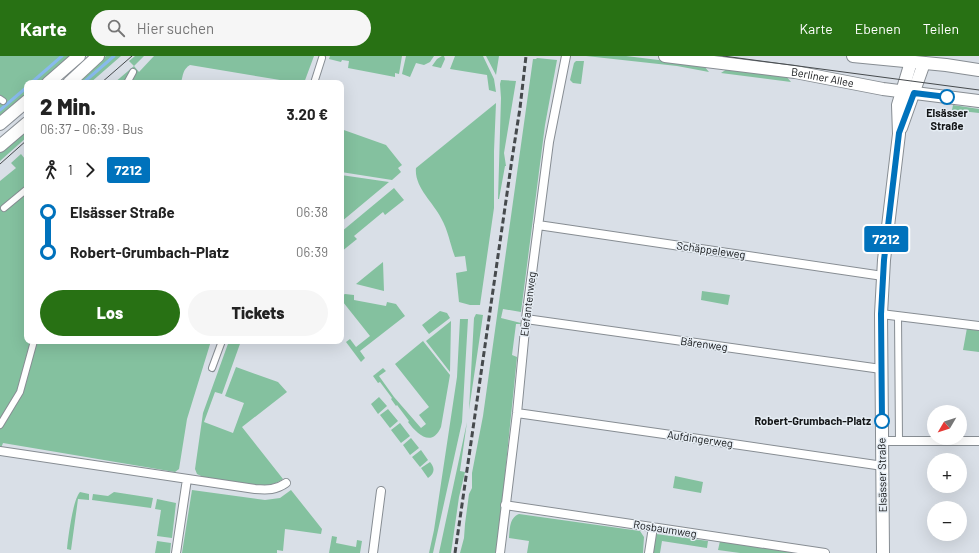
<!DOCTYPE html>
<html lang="de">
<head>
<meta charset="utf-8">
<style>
	:root { --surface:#fff; --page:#f6f6f6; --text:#222; --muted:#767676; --accent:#287114 }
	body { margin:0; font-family:Barlow,sans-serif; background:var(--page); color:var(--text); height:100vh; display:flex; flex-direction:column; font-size:15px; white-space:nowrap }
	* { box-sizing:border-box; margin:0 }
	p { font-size:13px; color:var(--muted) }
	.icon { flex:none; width:22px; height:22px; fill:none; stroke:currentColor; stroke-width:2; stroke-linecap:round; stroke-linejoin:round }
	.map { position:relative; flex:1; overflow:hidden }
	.panel { position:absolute; left:24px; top:24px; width:320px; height:264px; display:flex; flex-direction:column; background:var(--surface); border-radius:8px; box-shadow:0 4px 16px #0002 }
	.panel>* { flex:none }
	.badge { padding:0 8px; border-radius:3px; font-size:14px; line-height:26px }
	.needle { width:26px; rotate:231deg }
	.fabs { position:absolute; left:927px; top:349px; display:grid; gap:8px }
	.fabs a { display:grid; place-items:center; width:40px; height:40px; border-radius:50%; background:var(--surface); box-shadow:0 4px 16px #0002; font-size:20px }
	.map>.badge { position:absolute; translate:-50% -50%; box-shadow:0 0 0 2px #fff }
	.legs { display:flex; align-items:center; gap:6px; height:44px; padding:0 16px; font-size:13px }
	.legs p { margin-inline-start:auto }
	.head { display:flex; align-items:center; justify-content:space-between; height:68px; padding:0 16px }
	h1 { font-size:22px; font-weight:800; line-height:30px }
	.button { display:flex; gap:8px; margin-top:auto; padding:8px 16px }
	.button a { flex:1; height:46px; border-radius:24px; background:var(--accent); color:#fff; font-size:16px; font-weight:800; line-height:46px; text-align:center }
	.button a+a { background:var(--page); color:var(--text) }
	ul { padding:0 16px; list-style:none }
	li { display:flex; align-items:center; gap:14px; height:40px; font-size:15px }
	li i { display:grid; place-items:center; width:6px; height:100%; margin:0 5px; background:currentColor }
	li i::after { content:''; width:10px; height:10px; margin:-5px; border:3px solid; border-radius:50%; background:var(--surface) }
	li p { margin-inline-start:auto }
	li:first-child i { background:linear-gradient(#0000 50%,currentColor 0) }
	li:last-child i { background:linear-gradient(currentColor 50%,#0000 0) }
	header { display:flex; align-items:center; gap:24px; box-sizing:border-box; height:56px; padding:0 20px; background:var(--accent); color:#fff }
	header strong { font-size:19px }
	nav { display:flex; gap:22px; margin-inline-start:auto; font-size:14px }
	.search { width:280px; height:36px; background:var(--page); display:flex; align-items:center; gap:10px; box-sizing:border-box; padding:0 14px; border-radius:22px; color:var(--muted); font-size:15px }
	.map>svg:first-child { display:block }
</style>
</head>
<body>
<header>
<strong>Karte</strong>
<div class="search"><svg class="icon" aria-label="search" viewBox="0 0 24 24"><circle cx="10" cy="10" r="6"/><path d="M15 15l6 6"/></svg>Hier suchen</div>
<nav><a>Karte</a><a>Ebenen</a><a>Teilen</a></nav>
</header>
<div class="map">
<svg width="979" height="497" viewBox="0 0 979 497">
	<rect width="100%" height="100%" fill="#d9dfe7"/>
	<path fill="#84c19f" d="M0,0H70L39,27H27V37L0,60V44L3,41L0,39Z
		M106,0H121L90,27H75Z
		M135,0H144L134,10L139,16L154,0H314L304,27L280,26V24L190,9C183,13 183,19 181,27H114L134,10L129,5Z
		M330,0H402L399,18L395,17V21L348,12L349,5L342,4L341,6L329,3Z
		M406,0H434L430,6L424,9L416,7L410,21L402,18Z
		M442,0H444L445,3L441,12L432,10L437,3Z
		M455,0H483L494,23L496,36L489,34L487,19L450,13Z
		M486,0H499L496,19Z
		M586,0H626L699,9L704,10L709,16L677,10Z
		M537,2L557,4L545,69L521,256L503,253L501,262L521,267V268H516L512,299L517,301L497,497H460L464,482L465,468L469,438L472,432V417L483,360L533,3H536Z
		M576,5H584L581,28L573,27L570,24L574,7Z
		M727,13L786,20L791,26L721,17Z
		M501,24L516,25L504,97L506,110H505L499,143H498L501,42L500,28Z
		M496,47L494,95V152L480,249H470L459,246L456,217L467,215L465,200L455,201C450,188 448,174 441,162C433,146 414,131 416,112Z
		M953,49L979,53V57L952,54Z
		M341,73L386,89L402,109L398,112L401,116L392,124L341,116Z
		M27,74V81L0,105V97Z
		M21,98L25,103L27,102V285H211L187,363L179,413L175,416L3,387L0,395V125L16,112L11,107Z
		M341,119L389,126L341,166Z
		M394,132L404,144L385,159L383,156L354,180L357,183L341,196V176Z
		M383,206L384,235L356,228Z
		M702,235L730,239L728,249L701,244Z
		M345,238L354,239V244L386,250L387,246L396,248L405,260L360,295L365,302L361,306L346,286L350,283L356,291L370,280L343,246L341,247V240Z
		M440,255L447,257L450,262L429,278L422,269Z
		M476,258L483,259L469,354L474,262Z
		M460,263H468L462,366L433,497H429L434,474L457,321Z
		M451,265L450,316L426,285Z
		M967,272L979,273V296L963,294Z
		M229,285H241L222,338L215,336L204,366L233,377L244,347L225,340L236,311L278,326L287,336L242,371L283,423C276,428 270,429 261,430L205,422L197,418L195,413L203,357Z
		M423,285L450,319L441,371C432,392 417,378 408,366L409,365L397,349L396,350L391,343L392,342L380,326L378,327L373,320L383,312L386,315L379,320L394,341L421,372L426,368L419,359L429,351L395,308Z
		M379,341L387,350L378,358L371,348Z
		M388,353L398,365L390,372L380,359Z
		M467,366L460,415L465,416L459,441L451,497H439Z
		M400,367L410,380L401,387L391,374Z
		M411,382L419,392L410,399L403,389Z
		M421,394L428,404L420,411L412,401Z
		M430,406C435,412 435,417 428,422L421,412Z
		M675,420L703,426L701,437L673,432Z
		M192,434L265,444L280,442L291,434L322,473L321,478L285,473L283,495L277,494V497H182Z
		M80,436L89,438V444L78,443L71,494L67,493C68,482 73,443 80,436Z
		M114,436L153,442L151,452L92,444L93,438L108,440Z
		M157,443L176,447L172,482L157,480L161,454L155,453Z
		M519,458L640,475L644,481L643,497H527L529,485L509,482C510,473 509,462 519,458Z
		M656,478L708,485L707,492L662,485L660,497H653Z
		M332,480L337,481L336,487L356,491L357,484L362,485L360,497H329Z
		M157,485L171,487L170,497H155Z
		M720,485L800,497H740L718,494Z"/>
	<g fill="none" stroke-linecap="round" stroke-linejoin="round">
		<path stroke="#88baed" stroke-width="3" d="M31,27L62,0
			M83,27L114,0
			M0,54L27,31"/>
		<defs>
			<path id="pedestrian" d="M127,27L133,16
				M314,27L322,2
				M0,43L3,45
				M4,152L27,133
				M898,260L899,385
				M212,312L222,285
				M0,369L20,336L34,285"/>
			<path id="minor" d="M538,169L883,220
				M881,258L979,270
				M526,263L881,313
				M517,357L692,382L883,410
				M882,385H979
				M0,395L255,433C268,434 276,434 286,427
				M505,449L825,497
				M176,497L187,423
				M373,497L381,435
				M500,497L517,357L526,263L549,86L566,0
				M649,497L653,471"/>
			<g id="secondary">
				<path id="s1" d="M665,0L795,16L883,33L979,45"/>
				<path d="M853,0L946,9L979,14"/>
				<path d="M48,27L79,0"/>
				<path d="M69,27L98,0"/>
				<path d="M0,68L27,45"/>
				<path d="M901,72L924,7"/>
				<path d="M0,90L27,67"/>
				<path d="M883,497L881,258L884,204L899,78L898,49L911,6"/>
			</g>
		</defs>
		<use href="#pedestrian" stroke="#878d93" stroke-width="8"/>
		<use href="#minor" stroke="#878d93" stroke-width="10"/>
		<use href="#secondary" stroke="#878d93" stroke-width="14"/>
		<use href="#pedestrian" stroke="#fff" stroke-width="6"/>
		<use href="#minor" stroke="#fff" stroke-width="8"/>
		<use href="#secondary" stroke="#fff" stroke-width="12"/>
		<path stroke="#464a4d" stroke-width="1" d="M723,0L979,34
			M101,27L132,0
			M0,108L27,84"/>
		<path stroke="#464a4d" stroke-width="3" stroke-dasharray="6 3" stroke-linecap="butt" d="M455,497L512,103L520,52L526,0"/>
	</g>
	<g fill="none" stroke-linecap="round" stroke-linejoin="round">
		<defs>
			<path id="line-1" d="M882,365L881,258L884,204L899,77L914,37L947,41"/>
		</defs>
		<use href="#line-1" stroke="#fff" stroke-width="9"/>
		<use href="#line-1" stroke="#0072bc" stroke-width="6"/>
	</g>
	<g fill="#fff" stroke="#0072bc" stroke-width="2">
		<circle cx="947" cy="41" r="7"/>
		<circle cx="882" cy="365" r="7"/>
	</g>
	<g text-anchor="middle" stroke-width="3" stroke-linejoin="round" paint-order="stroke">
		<g font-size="11" fill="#131517" stroke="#e6edf4">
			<text dy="4" stroke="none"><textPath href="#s1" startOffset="159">Berliner Allee</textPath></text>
			<text transform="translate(711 194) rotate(8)" y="4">Schäppeleweg</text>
			<text transform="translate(528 248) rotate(-83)" y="4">Elefantenweg</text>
			<text transform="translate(704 288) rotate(8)" y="4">Bärenweg</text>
			<text transform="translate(700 383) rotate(8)" y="4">Aufdingerweg</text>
			<text transform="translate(882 419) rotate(-91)" y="4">Elsässer Straße</text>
			<text transform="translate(665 473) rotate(9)" y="4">Rosbaumweg</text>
		</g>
		<g font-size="11" font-weight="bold" fill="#131517" stroke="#e6edf4">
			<text x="947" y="61">Elsässer<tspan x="947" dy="13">Straße</tspan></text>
			<text x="871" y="369" text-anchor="end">Robert-Grumbach-Platz</text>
		</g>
	</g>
</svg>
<div class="fabs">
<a><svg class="needle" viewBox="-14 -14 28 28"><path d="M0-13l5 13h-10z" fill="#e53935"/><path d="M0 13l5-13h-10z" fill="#767676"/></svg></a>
<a>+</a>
<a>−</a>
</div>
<b class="badge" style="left:886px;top:183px;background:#0072bc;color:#fff">7212</b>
<section class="panel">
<div class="head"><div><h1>2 Min.</h1><p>06:37 – 06:39 · Bus</p></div><b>3.20 €</b></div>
<div class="legs"><svg class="icon" aria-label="walk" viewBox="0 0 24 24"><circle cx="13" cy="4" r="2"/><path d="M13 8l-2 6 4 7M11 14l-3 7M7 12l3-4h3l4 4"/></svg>1<svg class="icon" aria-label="forward" viewBox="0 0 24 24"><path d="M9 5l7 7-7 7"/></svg><b class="badge" style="background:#0072bc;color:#fff">7212</b></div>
<ul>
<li><i style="color:#0072bc"></i><b>Elsässer Straße</b><p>06:38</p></li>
<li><i style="color:#0072bc"></i><b>Robert-Grumbach-Platz</b><p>06:39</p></li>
</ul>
<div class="button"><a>Los</a><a>Tickets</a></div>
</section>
</div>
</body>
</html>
